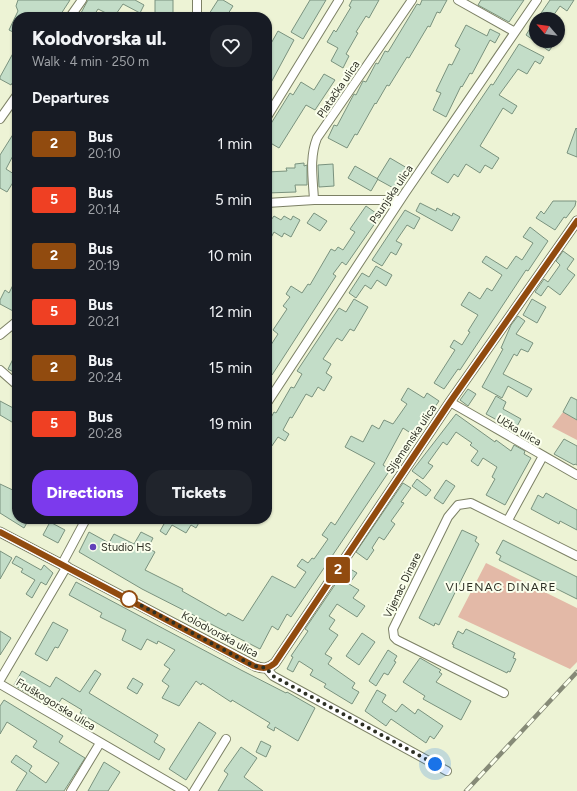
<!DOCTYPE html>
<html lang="en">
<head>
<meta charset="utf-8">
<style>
	:root { --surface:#171b24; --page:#20242c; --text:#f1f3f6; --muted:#9ea1a6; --accent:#7c3aed }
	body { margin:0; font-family:Figtree,sans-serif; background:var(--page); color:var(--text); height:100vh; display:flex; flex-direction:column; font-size:15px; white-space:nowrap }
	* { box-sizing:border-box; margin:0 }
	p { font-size:13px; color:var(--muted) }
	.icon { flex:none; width:22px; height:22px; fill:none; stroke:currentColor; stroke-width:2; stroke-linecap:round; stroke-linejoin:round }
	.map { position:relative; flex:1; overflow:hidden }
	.drawer { position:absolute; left:12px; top:12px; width:260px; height:512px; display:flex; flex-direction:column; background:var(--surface); border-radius:16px; box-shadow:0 1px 3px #0004 }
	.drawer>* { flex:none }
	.badge { padding:0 8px; border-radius:3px; font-size:14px; line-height:26px }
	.needle { width:26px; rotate:298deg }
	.tools { position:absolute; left:529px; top:12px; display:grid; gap:8px }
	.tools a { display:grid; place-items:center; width:36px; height:36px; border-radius:50%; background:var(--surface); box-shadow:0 1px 3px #0004; font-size:20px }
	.you { position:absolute; width:20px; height:20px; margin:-10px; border:3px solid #fff; border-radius:50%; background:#1a73e8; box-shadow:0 0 0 6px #1a73e833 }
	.map>.badge { position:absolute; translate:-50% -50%; box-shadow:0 0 0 2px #fff }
	h2 { padding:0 20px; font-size:15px; line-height:36px }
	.round { display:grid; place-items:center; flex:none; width:42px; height:42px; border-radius:16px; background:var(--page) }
	.summary { display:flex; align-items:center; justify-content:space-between; height:68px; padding:0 20px }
	h1 { font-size:19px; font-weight:800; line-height:30px }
	.action { display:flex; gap:8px; margin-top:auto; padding:8px 20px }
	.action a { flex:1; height:46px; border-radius:16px; background:var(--accent); color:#fff; font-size:16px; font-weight:800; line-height:46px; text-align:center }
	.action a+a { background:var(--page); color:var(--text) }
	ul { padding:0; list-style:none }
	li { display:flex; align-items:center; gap:12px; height:56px; padding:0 20px }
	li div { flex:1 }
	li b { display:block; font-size:15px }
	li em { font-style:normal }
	li .badge { min-width:44px; font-weight:700; text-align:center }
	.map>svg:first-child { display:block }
</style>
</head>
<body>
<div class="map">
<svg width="577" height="791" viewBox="0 0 577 791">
	<rect width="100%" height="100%" fill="#edf3d5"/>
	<path fill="#e3b9a7" d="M563,412L577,420V440L552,427Z
		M486,563L577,608V662L570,669L458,617Z"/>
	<path fill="#c3ddc8" stroke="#7a927e" d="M18,0H70L59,17H17V34L9,30L18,11L16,6Z
		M88,0H135L144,5L140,13L123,4L114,17L98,9L93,17H88L81,13Z
		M155,0H173V17H155Z
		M218,0H223L233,6L226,17H214L209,14Z
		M310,0H326L303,39L291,32Z
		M352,0H379L369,18L366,16L356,32L358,33L346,54L349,56L343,68L331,61L338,48L327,42L334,30L336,32L351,7L349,6Z
		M422,0H447L440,13L437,12L430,27L428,26L409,58L407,57L389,86L387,85L376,104L375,103L357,135L355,134L347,148L328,138L334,125L337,126L354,94L356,95L363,81L366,82L376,63L378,64L385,51L388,52L417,4L420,5Z
		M481,0H524L509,22L478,5Z
		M550,0H574L567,11L560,6L551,19H537Z
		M536,19V41H556L549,51L526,35Z
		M466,25L487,36L490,29L500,34L495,43L490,40L472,74L470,73L462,87L461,86L446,117L433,110L441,93L436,91L449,64L452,65L460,49L455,46Z
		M278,31L294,40L267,90V46L269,47Z
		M519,44L544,57L540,64L535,61L527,74L518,69L499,95L517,106L512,114L503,108L480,146L499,158L492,169L485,165L480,173L466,164L458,177L454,174L448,183L431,173L491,84L493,85Z
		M17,46V75L11,85L0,79V77Z
		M324,74L335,80L315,110L306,105L279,148L267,141V130L290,93L293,95L301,82L314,90Z
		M17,128V148L6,169L17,176L7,192L0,188V155Z
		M576,128L577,129V157L567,153Z
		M390,158L407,168L397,190L377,179Z
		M304,163V166L307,165V185H295L296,192L267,193V172L287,171L286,168H295V164Z
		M333,164L334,186L319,187L318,165Z
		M355,166L378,179L371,191L348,178Z
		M553,201H576L575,206L566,218L564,217L555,230L536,218L541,211L544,214Z
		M420,203L436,211L437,208L452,216L453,213L460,217L452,231L416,211Z
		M366,206L380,216L346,265L342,262L333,274L336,276L272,375L267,372V351L278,334L273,330L287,309L283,306L290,297L286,294L291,286L302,293L308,284L310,285L331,249L335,251L338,247L343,250L355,232L350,229Z
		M405,210L420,218L414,229L407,225L396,241L402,244L396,255L391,252L382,266L372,260Z
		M314,213L327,221L320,231L307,223Z
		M274,216L281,220L284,216L291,220L293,216L300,220L291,237L284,233L282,237L274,232L267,245V218L271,220Z
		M530,227L548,241L528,271L526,270L460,370L458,369L444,389L434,383L455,350L450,347L454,340L462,345L470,332L468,331L478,315L461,305L469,292L480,299L487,288L492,291L502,275L482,262L486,256L507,269L516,256L522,260L533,243L523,237Z
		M563,251L574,259L567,269L575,275L560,295L548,286L541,296L535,292L544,279L548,282L560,265L556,261Z
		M376,266L392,275L386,286L377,280L371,289L365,285L356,298L349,293L362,273L369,277Z
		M17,277V304L13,311L0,304V300L5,290L9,293Z
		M354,299L368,307L354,331L350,329L342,341L337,338L323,359L331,364L326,373L332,377L324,391L318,387L312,397L306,394L292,418L290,417L283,430L289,434L285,441L278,437L267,453V425L274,412L276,413L291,387L294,388L302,374L297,371L339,308L346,312Z
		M532,299L546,307L537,323L523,315Z
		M518,316L525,321L516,334L533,343L528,352L521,349L517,356L514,354L503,374L532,389L527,397L508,386L502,398L482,387L503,349L501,348L511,325Z
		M17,351V374L8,369Z
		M408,388L424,398L427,393L439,401L415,436L403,428L383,465L390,470L291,617L287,614L278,630L272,626L260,649L142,589L79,552L89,532L109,543L114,534L134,544L141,532L153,538L148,548L155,552L145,570L183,589L182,591L226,616L228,613L243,621L272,576L295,588L306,572L297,566L302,559L308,563L312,558L314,559L328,539L322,535L331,522L335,525L375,463L345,447L351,436L363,442L372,425L379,429L384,420L393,424L407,404L401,400Z
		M468,389L476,394L468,406L460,400Z
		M496,396L506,402L503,409L521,419L515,430L486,414Z
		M571,397L577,400V420L563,412Z
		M0,401L17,410V425L0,415Z
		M456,414L495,442L496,440L511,451L514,445L525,451L524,454L531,458L505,505L486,495L495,479L492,477L497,467L483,458L478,466L471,461L478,451L470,445L472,443L456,432L447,445L443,442L428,463L433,466L423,479L412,471Z
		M564,439L577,446V465L575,464L574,465L554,454Z
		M417,479L431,490L426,496L412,486Z
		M446,480L455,486L443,504L434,498Z
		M403,483L411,488L401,502L404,503L391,521L395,524L384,540L379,537L372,548L374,550L367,560L356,552Z
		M0,484L17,492V519H29L24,528L0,513Z
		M546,493L577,510V530L560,521L559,524L531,509L538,495L543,498Z
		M156,519H201L196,528L191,525L186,533L172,525L166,535L160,531L164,524Z
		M50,522L65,530L58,543L43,535Z
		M462,530L477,537L475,541L479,544L439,625L435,623L434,626L419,618Z
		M503,540L577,577V599L499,560L501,556L496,553Z
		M0,551L12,558L0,579Z
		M16,556L41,570L44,565L53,573L46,585L41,582L32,598L26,594L35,580L21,572L23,569L12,563Z
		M347,567L357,573L349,584L359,590L353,598L365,606L357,617L337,604L329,616L335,620L329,629L338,635L325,654L332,658L328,664L355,683L352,688L359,692L352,704L324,687L326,684L310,675L313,670L299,661L293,672L287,669L293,657L291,656L308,631L305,629Z
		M76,582L241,670L286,693L287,692L315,708L298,741L275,727L274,731L267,727L270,723L232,700L231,702L202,683L201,685L196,681L179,706L162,698L169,686L162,681L170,669L164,665L175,650L158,641L157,644L147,639L141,650L122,640L126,630L100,617L102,613L69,595Z
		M53,622L68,630L58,648L55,647L47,661L35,654Z
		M466,629L515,653L513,658L516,659L510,672L508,671L507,673L453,647L454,645L452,644L458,631L463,634Z
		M0,631L11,638L0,655Z
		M362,633L375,642L359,665L346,656Z
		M388,650L397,656L394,661L396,662L388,675L384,673L376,686L369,681Z
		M420,658L441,670L439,672L442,674L436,682L471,701L461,720L423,699L425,696L403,682Z
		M95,670L101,674L89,693L158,735L154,742L165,749L159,760L80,713L82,710L62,698L58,704L43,695L40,701L14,685L22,671L50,687L56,677L80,692Z
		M133,678L143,684L137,694L127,688Z
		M377,690L386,695L382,702L396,712L402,704L415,714L418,709L443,726L434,739L430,736L426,743L391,719L386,726L365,711Z
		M4,700L63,736L59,742L85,758L64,791H16L27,773L11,762L16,755L32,766L29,771L46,783L59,763L33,747L37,741L7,722L0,734V706Z
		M199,722L216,733L186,780L169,769Z
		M261,741L271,746L266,757L256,752Z
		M241,747L257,758L244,777L263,791H218L228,774L224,771Z
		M104,762L120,772L108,791H88Z"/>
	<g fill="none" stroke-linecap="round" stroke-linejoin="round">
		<defs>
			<path id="minor" d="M458,0L515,32
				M70,17L82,0
				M197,17V0
				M267,117L339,0
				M0,119L17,95
				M314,200C313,179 309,158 317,138L412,0
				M267,203L314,200H400
				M0,335L17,321
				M0,370L17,385
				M450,402L577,475
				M267,403L405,193L537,0
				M508,520L543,456
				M62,564L86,519
				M266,668L273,676L447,771
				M0,680L67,566
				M0,684L184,791
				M504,693L397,640L394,637L393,629L448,517L458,505L471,503L577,556
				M71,791L100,743
				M194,791L226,739"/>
			<path id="tertiary" d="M0,532L255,666C263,669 268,669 275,663L450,402L577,221"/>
		</defs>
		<use href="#minor" stroke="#7c8065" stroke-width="10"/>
		<use href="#tertiary" stroke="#7c8065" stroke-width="11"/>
		<use href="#minor" stroke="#fff" stroke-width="8"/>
		<use href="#tertiary" stroke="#fff" stroke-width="9"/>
		<defs>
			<path id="rail" d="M466,791L577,672"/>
		</defs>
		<use href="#rail" stroke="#868a77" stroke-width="4.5"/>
		<use href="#rail" stroke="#fbffed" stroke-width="3" stroke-dasharray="9" stroke-linecap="butt"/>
	</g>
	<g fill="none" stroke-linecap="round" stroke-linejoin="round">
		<defs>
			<path id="line" d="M0,532L254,666C263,669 268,669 275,663L450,402L577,221"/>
		</defs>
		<use href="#line" stroke="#fff" stroke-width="9"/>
		<use href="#line" stroke="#914b0f" stroke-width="6"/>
		<path stroke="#2d2f24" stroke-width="4" stroke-dasharray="0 7.2" d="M129,599L254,666L266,668L273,676L435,764"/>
	</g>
	<circle fill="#6141b9" stroke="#fbffed" stroke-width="1.5" cx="93" cy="547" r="4"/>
	<circle fill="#fff" stroke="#914b0f" stroke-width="2" cx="129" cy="599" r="8"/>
	<g text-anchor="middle" stroke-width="4" stroke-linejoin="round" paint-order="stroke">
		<g font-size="11" fill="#2d2f24" stroke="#fbffed">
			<text transform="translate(338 89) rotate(-56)" y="4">Platačka ulica</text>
			<text transform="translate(391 194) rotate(-56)" y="4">Psunjska ulica</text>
			<text transform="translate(519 430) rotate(30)" y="4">Učka ulica</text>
			<text transform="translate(411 439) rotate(-56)" y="4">Sljemenska ulica</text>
			<text transform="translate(402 585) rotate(-64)" y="4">Vijenac Dinare</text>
			<text transform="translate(220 634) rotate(28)" y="4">Kolodvorska ulica</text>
			<text transform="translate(56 704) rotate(31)" y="4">Fruškogorska ulica</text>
		</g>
		<g font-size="11" fill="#2d2f24" stroke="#fbffed" text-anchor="start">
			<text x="101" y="551">Studio HS</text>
		</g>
		<g font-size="12" letter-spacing="1" fill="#2d2f24" stroke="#fbffed">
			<text x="501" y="591">VIJENAC DINARE</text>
		</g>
	</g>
</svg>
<div class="tools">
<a><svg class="needle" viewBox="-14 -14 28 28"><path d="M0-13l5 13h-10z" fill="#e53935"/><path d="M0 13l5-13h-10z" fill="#9ea1a6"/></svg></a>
</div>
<div class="you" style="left:435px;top:764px"></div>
<b class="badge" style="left:338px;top:570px;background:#914b0f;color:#fff">2</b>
<section class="drawer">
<div class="summary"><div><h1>Kolodvorska ul.</h1><p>Walk · 4 min · 250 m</p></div><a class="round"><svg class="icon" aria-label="heart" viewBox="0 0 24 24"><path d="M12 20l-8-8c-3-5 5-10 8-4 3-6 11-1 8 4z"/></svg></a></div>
<h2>Departures</h2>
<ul>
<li><span class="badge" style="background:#914b0f;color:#fff">2</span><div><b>Bus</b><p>20:10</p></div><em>1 min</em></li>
<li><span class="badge" style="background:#ef4023;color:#fff">5</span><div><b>Bus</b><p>20:14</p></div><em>5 min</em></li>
<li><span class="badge" style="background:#914b0f;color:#fff">2</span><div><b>Bus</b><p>20:19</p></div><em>10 min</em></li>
<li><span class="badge" style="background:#ef4023;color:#fff">5</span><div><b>Bus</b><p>20:21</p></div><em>12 min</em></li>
<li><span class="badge" style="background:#914b0f;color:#fff">2</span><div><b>Bus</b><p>20:24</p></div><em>15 min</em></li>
<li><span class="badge" style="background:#ef4023;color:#fff">5</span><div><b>Bus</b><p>20:28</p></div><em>19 min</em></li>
</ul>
<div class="action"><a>Directions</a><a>Tickets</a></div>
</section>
</div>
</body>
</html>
